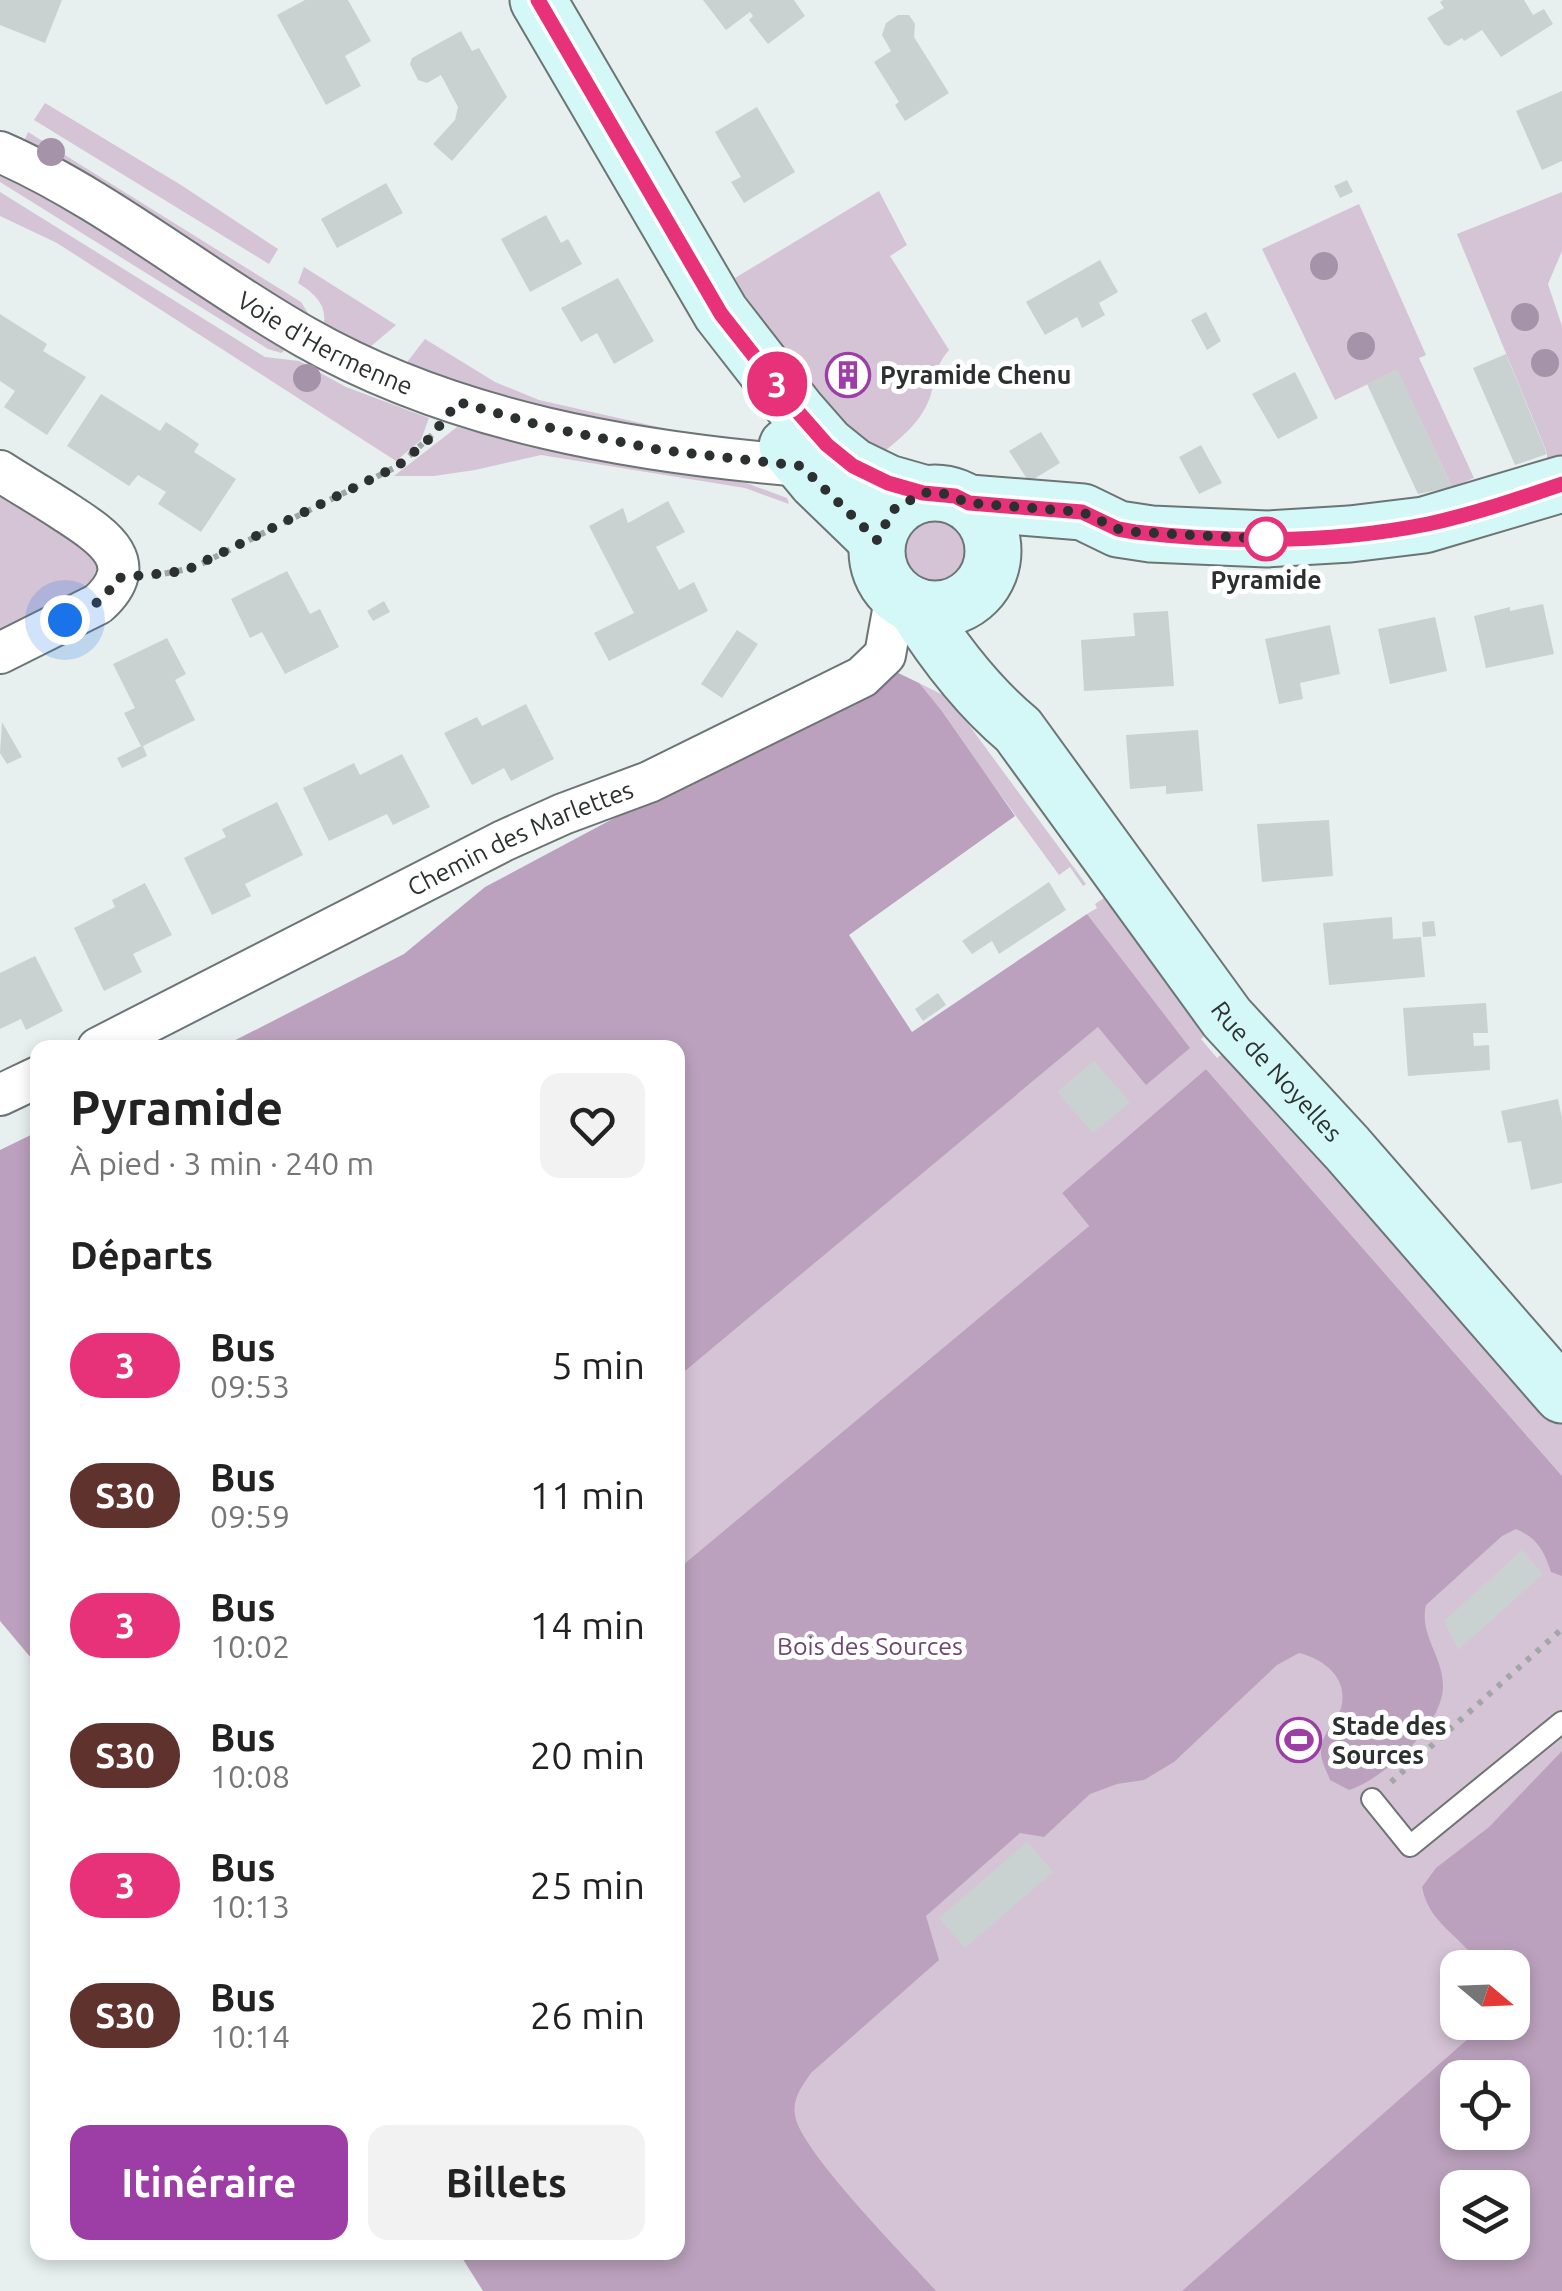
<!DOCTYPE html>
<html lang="fr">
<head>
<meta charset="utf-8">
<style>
	:root { --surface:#fff; --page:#f2f2f2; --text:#222; --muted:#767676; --accent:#9d3ea6 }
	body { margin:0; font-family:Ubuntu,sans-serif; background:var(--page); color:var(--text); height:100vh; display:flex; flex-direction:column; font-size:38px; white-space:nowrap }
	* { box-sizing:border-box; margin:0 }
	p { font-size:32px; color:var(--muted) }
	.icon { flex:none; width:55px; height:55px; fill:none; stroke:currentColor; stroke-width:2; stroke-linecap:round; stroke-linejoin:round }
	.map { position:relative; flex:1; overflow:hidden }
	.details { position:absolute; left:30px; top:1040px; width:655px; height:1220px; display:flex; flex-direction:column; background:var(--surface); border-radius:20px; box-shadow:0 5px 15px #0003 }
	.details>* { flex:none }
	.badge { padding:0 20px; border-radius:32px; font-size:35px; line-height:65px }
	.needle { width:65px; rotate:109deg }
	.buttons { position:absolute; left:1440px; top:1950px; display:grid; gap:20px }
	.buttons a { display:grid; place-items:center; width:90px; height:90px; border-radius:20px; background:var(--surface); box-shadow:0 5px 15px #0003; font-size:50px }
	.you { position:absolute; width:50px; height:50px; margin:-25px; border:8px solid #fff; border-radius:50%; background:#1a73e8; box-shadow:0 0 0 15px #1a73e833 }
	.map>.badge { position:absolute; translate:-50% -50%; box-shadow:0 0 0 5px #fff }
	h2 { padding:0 40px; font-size:38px; line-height:90px }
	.round { display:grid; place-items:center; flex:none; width:105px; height:105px; border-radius:20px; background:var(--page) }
	.overview { display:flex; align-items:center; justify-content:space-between; height:170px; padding:0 40px }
	h1 { font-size:48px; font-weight:700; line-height:75px }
	.action { display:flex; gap:20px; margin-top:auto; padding:20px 40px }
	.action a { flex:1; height:115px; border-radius:20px; background:var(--accent); color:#fff; font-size:40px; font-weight:700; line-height:115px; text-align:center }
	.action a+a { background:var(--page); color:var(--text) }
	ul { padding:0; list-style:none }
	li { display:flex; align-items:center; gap:30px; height:130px; padding:0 40px }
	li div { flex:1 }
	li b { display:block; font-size:38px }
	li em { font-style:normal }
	li .badge { min-width:110px; font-weight:700; text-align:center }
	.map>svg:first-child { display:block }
</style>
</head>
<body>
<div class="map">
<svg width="1562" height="2291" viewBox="0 0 1562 2291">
	<rect width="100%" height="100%" fill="#e7efef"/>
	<path fill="#d5c4d6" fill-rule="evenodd" d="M45,103L181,185L278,249L269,264L34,120Z
		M28,132L301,302L311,318L22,146Z
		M0,167L291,346L281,353L268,349L0,182Z
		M879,191L907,245L890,256L949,350C936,365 936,376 931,394C923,421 901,438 880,455L863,447L782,360L735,278Z
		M0,192L265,357L299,361L346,387L429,418L421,440L396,461L57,243L0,216Z
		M1562,192V251L1548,284L1562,326V461L1547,462V453L1457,234Z
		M1359,204L1426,355L1419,358L1474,478L1452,487L1397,370L1335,400L1262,249Z
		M304,267L396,325L363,353L322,330C330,308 316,294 298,283Z
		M425,339L495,382L539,400L720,441L563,418L406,370L408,361Z
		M457,427L545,450L746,483L787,498L789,504L745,488L541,455L475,470L434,476H394Z
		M0,490L87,544L99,568L94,586L0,636Z
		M900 553a35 35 0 1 1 70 0a35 35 0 1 1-70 0Z
		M919,683L949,698L1086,884L1083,886L1070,867L1059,875Z
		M1113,892L1213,1028L1201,1039L1217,1058L1230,1048L1562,1422V1476L1206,1069L1062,1193L1089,1226L678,1569V1377L1099,1026L1189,1049L1087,914L1097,908L1095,904Z
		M1441,1373L1562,1513V2048L1512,2078H1458V2132L1290,2291H832L678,2065ZM1458,1968H1512V2022H1458Z"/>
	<path fill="#bba1bd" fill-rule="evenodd" d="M892,670L919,683L941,710L1015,816L849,935L912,1032L1087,914L1190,1048L1146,1085L1098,1027L678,1377V1048H220L404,954L485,887Z
		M1206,1069L1562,1476V1576L1551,1572C1544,1550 1537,1538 1516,1529L1502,1536L1426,1605C1419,1635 1443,1656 1443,1686C1443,1726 1383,1779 1349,1790L1330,1780C1327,1771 1320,1760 1321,1750C1323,1731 1336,1723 1341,1708C1349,1678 1324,1659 1299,1653L1277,1665L1174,1762L1144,1780L1117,1784L1090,1794L1044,1837L1020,1833L926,1916L939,1960L811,2073C802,2086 792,2099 795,2115C799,2150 908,2259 936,2291H483L459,2253L678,2252V1569L1089,1226L1062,1193Z
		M37,1132V1665L0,1621V1150Z
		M1562,1751V2291H1182L1486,2023L1512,2022V1968L1480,1967C1463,1936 1429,1925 1422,1887L1436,1868L1489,1827ZM1458,2078H1512V2132H1458ZM1458,2188H1512V2242H1458Z"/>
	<path fill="#cad2d1" d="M0,0H62L45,43L0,25Z
		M305,0H348L371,41L345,56L361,86L326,105L277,15Z
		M703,0H794L805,16L768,44L749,20L753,16L750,12L726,30Z
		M1443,0H1524L1533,15L1544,9L1553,24L1501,57L1482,30L1464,41L1462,38L1449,46L1444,44L1427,18L1444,8L1440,2Z
		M898,15H909L915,24L914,37L949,93L905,121L895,105L899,102L874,62L891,51L882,35L886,23Z
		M461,31L472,51L479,48L507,97L452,161L433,144L455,120L458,107L441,75L427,83L418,80L410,64L412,58Z
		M1562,91V161L1542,170L1516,111Z
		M757,107L795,172L744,203L731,182L741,177L715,132Z
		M1347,180L1353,192L1340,198L1334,186Z
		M386,183L403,213L337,248L321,219Z
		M546,215L561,243L568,239L582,264L530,292L501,239Z
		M1100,260L1118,292L1099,303L1105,315L1082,328L1077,317L1045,335L1026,302Z
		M618,278L654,341L614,364L597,333L581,342L561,308Z
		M1206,312L1221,341L1207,350L1191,320Z
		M0,314L47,344L43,351L86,377L47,435L4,407L15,391L0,381Z
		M1506,354L1547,454L1515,465L1473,368Z
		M853,364L859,379L843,385L837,370Z
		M1397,369L1452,487L1418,494L1367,384Z
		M1295,372L1318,418L1278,439L1252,394Z
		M101,394L160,431L166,422L183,433L199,444L194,452L236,479L201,532L158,504L166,492L138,475L129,486L67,446Z
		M1041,432L1060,463L1029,482L1009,451Z
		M1201,445L1222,483L1199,494L1179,457Z
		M668,501L685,532L656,547L679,590L694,582L708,611L609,661L594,633L634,613L589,526L623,508L628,523Z
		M287,571L310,614L320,609L339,647L285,674L262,632L250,638L231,599Z
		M384,601L390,612L373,621L367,611Z
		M1543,604L1554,654L1486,668L1474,616L1510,607V611Z
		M1168,611L1174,686L1084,691L1081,640L1135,636L1133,613Z
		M1435,617L1447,671L1390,684L1378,629Z
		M1330,625L1340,674L1300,683L1303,699L1279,704L1265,639Z
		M737,630L758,644L722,698L701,684Z
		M167,638L186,674L175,680L195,720L143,746L147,756L122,768L117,758L141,746L124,713L135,708L113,664Z
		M526,704L554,759L511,781L504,768L472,785L444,733L477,717L482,726Z
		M2,722L22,757L7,764L0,753Z
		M1198,730L1203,791L1166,794V786L1130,789L1126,735Z
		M402,754L430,807L393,825L387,814L329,841L303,788L354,763L360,775Z
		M277,802L303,855L245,884L251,896L212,915L184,858L226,837L222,829Z
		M1329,820L1333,876L1262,882L1257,824Z
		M1049,882L1066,910L999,954L992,941L972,954L962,941Z
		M145,883L172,935L133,954L142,972L104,991L74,928L115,907L112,900Z
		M1392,917L1393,939L1421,937L1425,977L1329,985L1323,923Z
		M1434,921L1436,936L1423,937L1422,922Z
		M35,956L63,1011L26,1030L21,1019L0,1029V973Z
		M938,993L946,1005L923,1021L915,1009Z
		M1486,1003L1488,1033H1473L1474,1046L1489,1045L1490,1070L1408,1076L1403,1008Z
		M1094,1061L1130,1102L1093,1133L1057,1092Z
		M1558,1099L1562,1118V1183L1531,1190L1521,1141L1508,1143L1501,1111Z
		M1522,1550L1543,1574L1458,1650L1444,1621Z
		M1027,1842L1053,1872L965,1948L939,1918Z"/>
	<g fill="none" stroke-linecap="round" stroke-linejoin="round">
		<defs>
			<path id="lane" d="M1372,1799L1410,1846L1562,1722"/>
			<g id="street">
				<path id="s1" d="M0,152C105,198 204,280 305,337C454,422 633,452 801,466"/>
				<path d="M0,471C20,484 41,496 61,509C97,533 147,560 98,604L0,653"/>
				<path id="s2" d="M98,1048L503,841L563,814L649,782L862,677L885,655L896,594"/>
				<path d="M0,1095L38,1077"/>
			</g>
			<g id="secondary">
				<path d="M538,0L721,313L798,412L827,445L853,466L888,483L923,493"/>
				<path d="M787,446L816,481L877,540"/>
				<circle cx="935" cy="551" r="58"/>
				<path d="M969,503L1083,512L1118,529L1151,534L1267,539L1350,534L1424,525L1562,484"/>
				<path id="s3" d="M914,605C943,651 976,695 1018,730L1227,1018L1347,1148L1562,1395"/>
			</g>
		</defs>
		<use href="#lane" stroke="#6d7474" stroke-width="24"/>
		<use href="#street" stroke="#6d7474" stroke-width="44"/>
		<use href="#secondary" stroke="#6d7474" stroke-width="59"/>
		<path stroke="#a1a7a7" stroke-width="6" stroke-dasharray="5 8" stroke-linecap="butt" d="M152,576L193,568L398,466L432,435
			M1391,1782L1562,1629"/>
		<use href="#lane" stroke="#fff" stroke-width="20"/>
		<use href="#street" stroke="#fff" stroke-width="40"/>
		<use href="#secondary" stroke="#d4f7f7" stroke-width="55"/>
	</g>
	<g fill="#a493a9">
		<circle cx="51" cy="152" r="14"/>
		<circle cx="1324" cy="266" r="14"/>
		<circle cx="1525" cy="317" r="14"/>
		<circle cx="1361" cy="346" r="14"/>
		<circle cx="1545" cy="363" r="14"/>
		<circle cx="307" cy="378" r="14"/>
	</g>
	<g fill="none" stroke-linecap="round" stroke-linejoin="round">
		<defs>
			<path id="line" d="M538,0L721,314L798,412L827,445L853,466L888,483L923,493L955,496L969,503L1082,512L1118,529L1135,532C1231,543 1333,543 1428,524C1474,514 1518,499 1562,484"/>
		</defs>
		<use href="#line" stroke="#fff" stroke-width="22"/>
		<use href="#line" stroke="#e73178" stroke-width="15"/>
		<path stroke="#2d3030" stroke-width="10" stroke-dasharray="0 18" d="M65,620C88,609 105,602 117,578L185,571L398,466L429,439L458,402L546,427L660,450L801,466L877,540L893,510L923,493L939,492L969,503L1082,512L1118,529L1135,532L1266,539"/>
	</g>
	<defs>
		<symbol id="building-ring" viewBox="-11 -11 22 22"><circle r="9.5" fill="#fff" stroke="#9d3ea6" stroke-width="1.5"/><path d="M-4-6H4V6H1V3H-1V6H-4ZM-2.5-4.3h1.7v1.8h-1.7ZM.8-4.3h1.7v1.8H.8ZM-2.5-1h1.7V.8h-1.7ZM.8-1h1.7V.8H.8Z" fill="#9d3ea6"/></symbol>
		<symbol id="stadium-ring" viewBox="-11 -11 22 22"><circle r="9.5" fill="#fff" stroke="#9d3ea6" stroke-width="1.5"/><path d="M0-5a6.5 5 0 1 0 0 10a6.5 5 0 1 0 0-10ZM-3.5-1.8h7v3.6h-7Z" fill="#9d3ea6"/></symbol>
	</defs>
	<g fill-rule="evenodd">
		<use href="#building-ring" x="823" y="350" width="50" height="50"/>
		<use href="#stadium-ring" x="1274" y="1715" width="50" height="50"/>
	</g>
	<circle fill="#fff" stroke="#e73178" stroke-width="5" cx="1266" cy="539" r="20"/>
	<g text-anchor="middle" stroke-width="10" stroke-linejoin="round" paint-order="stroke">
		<g font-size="25" fill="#2d3030" stroke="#fff">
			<text dy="9" stroke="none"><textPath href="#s1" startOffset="378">Voie d'Hermenne</textPath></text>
			<text dy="9" stroke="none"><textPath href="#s2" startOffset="472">Chemin des Marlettes</textPath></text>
			<text dy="9" stroke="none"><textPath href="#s3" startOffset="592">Rue de Noyelles</textPath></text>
		</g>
		<g font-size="25" font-weight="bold" fill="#2d3030" stroke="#fff" text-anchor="start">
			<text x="880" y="384">Pyramide Chenu</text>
			<text x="1332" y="1735">Stade des<tspan x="1332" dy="29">Sources</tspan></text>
		</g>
		<g font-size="25" font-weight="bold" fill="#2d3030" stroke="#fff">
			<text x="1266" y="589">Pyramide</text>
		</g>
		<g font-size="25" fill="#6d4770" stroke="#fff">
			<text x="870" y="1655">Bois des Sources</text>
		</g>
	</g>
</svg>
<div class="buttons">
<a><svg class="needle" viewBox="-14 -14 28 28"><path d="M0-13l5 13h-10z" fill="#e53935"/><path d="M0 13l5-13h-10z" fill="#767676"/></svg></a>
<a><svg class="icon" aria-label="locate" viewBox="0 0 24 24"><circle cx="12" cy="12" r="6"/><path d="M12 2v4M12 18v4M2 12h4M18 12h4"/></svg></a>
<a><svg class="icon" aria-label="layers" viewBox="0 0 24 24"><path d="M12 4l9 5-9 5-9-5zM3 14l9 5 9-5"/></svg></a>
</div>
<div class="you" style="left:65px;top:620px"></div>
<b class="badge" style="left:777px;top:384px;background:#e73178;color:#fff">3</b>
<section class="details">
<div class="overview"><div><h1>Pyramide</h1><p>À pied · 3 min · 240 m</p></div><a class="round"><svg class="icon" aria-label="heart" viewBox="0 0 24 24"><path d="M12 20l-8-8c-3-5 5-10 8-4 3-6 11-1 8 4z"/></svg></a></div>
<h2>Départs</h2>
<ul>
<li><span class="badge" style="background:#e73178;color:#fff">3</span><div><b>Bus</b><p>09:53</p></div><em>5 min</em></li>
<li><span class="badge" style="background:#60322d;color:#fff">S30</span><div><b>Bus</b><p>09:59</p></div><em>11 min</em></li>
<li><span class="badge" style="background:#e73178;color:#fff">3</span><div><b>Bus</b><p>10:02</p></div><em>14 min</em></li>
<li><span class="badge" style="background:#60322d;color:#fff">S30</span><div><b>Bus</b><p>10:08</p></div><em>20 min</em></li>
<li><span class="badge" style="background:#e73178;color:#fff">3</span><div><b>Bus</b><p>10:13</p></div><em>25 min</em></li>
<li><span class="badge" style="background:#60322d;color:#fff">S30</span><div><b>Bus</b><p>10:14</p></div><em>26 min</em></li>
</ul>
<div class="action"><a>Itinéraire</a><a>Billets</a></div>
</section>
</div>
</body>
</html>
